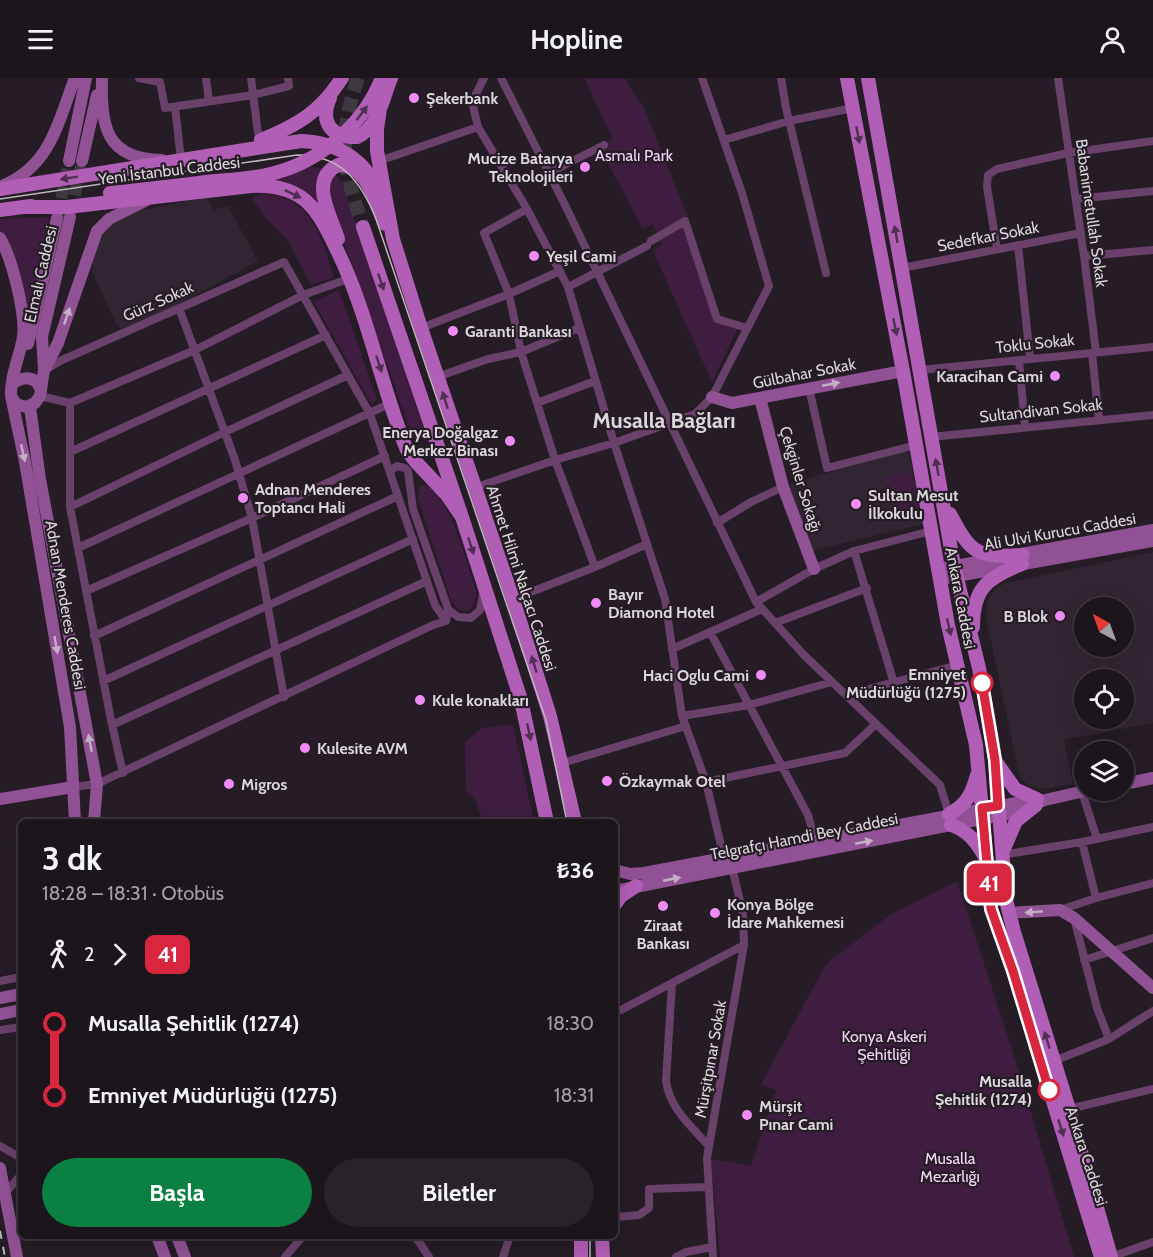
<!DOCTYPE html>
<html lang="tr">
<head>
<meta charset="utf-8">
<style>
	:root { --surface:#1c151c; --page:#292229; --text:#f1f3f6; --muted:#a09fa3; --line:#3a343b; --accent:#0b8043 }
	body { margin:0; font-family:Cabin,sans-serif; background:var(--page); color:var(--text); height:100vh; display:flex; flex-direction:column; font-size:22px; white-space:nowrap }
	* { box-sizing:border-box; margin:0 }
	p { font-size:20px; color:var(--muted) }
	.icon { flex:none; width:33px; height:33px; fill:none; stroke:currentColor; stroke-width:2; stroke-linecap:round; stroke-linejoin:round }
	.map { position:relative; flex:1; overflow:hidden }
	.details { position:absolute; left:18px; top:741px; width:600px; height:420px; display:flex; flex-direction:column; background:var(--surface); border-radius:9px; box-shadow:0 6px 24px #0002,0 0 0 2px var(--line) }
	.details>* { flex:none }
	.badge { padding:0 12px; border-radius:9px; font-size:21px; line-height:39px }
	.needle { width:39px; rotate:319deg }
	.controls { position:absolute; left:1074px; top:519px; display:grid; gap:12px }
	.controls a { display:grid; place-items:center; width:60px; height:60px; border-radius:50%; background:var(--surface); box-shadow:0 6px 24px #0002,0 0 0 2px var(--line); font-size:30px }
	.map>.badge { position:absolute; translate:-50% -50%; box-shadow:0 0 0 3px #fff }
	.legs { display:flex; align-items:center; gap:9px; height:66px; padding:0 24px; font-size:20px }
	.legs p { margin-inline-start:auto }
	.headline { display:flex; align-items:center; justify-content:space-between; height:102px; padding:0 24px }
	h1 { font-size:33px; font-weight:700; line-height:45px }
	.cta { display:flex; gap:12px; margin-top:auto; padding:12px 24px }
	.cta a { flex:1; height:69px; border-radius:36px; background:var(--accent); color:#fff; font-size:24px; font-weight:700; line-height:69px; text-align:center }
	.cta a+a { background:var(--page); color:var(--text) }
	ul { padding:0 24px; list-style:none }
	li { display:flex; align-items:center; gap:21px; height:72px; font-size:22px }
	li i { display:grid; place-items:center; width:9px; height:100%; margin:0 8px; background:currentColor }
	li i::after { content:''; width:15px; height:15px; margin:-8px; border:4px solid; border-radius:50%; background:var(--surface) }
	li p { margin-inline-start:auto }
	li:first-child i { background:linear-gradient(#0000 50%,currentColor 0) }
	li:last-child i { background:linear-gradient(currentColor 50%,#0000 0) }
	header { display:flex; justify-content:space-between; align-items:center; height:78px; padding:0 24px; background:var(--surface); font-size:27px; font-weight:700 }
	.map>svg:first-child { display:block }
</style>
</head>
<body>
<header><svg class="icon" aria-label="menu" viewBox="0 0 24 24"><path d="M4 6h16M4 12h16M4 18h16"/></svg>Hopline<svg class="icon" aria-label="person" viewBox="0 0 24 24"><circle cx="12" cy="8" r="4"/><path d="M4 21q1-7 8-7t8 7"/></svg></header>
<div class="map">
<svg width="1153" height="1179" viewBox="0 0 1153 1179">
	<rect width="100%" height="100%" fill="#251c25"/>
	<path fill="#312532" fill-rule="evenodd" d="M207,119L213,132L228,128L258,183L172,230L121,251L116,246L92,194L93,177L101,155L115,143L138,133Z
		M908,371L923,446L811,473L786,407Z
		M1153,474V645L1064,662L1073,706L1044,711L1028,707L1021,701L1018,692L986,539L987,526L990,518L997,509L1006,505ZM1084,530H1124V568H1084ZM1084,602H1124V640H1084Z"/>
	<path fill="#3e1d40" d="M584,0H624L645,32L688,139L716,235L740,245L712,304L653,173L662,167L653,146L643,151L599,68L613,61Z
		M306,89L323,90L320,127L266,103Z
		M334,96L340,101L344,110L426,358L413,361L325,110Z
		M263,116C270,117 279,118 286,121C316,133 325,171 334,199L311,207L289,164L267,141L251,120Z
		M50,139L26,243L4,157L0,152V141Z
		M339,212L377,321L372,327L314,224Z
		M911,393L921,441L896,446L885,399Z
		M424,406C450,415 467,487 476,513C476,525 473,537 459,532L451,522L418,421L419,409Z
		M513,646L534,744H482L476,722L466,713L465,664L482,650Z
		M957,803L1011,968L1074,1179H720L711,1081L751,1088L776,1012L761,1006L826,886L890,837Z"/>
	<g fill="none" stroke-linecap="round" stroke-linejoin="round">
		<path stroke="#403840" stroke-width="12" stroke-dasharray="12 6" stroke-linecap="butt" d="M71,135L82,83
			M58,138L69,83"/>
		<path stroke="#403840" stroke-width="14" stroke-dasharray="14 7" stroke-linecap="butt" d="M358,0C337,62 343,89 363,149"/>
		<path stroke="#69416b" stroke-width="8" d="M139,0L160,4L165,30L253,17L289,8L288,0
			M206,0L209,23
			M251,0L259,63
			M484,0L472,24L478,49L527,131L568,209L614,365L665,521L682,638L706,704L724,780
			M501,0L565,127L756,524L804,577L940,707L949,736
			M781,0L786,30L826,195
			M1058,0L1084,178L1096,274
			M175,29L181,82
			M724,62L789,43L853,30
			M379,83L478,49
			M549,95L604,67
			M1076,121L1153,113
			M527,131L484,155L509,216L521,274L555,382L595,489L647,466
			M651,163L685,143L717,241L747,250
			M1018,167L1030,280
			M997,171L987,109L988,97L997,91L1068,75L1153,63
			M1084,178L1153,172
			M902,190L1081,155
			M568,209L647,168
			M179,230L235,382L252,440L284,619
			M421,250L509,216L560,193
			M1092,275L1099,342
			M1019,282L1025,348
			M45,292L62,282L284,184L370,336L435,527L446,543
			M920,292L1153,269
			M437,299L488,281L521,274L579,250
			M809,310L827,390L916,367
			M40,318L70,325L195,272L303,217L351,200
			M70,325V429L111,642L123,695
			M537,325L595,303
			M931,359L1153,337
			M70,374L326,257
			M390,393L397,388L405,390L408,393L413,431L448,531L458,539L471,540L480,532L483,515
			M474,410L555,382L614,365L695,336L712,319L769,208L742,115L702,0
			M70,429L225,354L348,297
			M717,445L751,424L783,409
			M78,470L391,325
			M854,473L894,605
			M86,513L252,440L385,378
			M513,521L595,489
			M756,524L814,491L854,473L931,453
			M775,545L867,510
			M710,554L808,737L815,762
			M94,558L398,418
			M672,571L762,531
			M103,603L413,461
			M846,617L958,587
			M682,638L749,627L832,604
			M112,647L427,503
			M562,685L686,648
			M706,704L845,675L876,646
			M73,709L97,706L433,547L446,543L448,531
			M1082,714L1097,761
			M1082,764L1096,820
			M1001,777L1082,764L1153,749
			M1060,832L1096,820L1153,805
			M1074,840L1097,930L1109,961
			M1084,882L1153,860
			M0,903L21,899
			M621,932L672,905
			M0,952L21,949
			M1054,983L1109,961L1153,933
			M1069,1031L1153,1011
			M0,1068L21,1080
			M709,1068C691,1048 670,1031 666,1003L672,905L744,867
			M5,1115L21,1097
			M615,1139L639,1137L649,1130V1111L708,1109
			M415,1158L429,1179
			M285,1179L303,1158
			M503,1179L510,1158
			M676,1179L686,1174L712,1169
			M713,1179L707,1080L744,867L743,836L732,789
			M1111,1179L1153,1164"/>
		<path stroke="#915295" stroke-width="12" d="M102,0C101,48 105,81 162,82
			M69,83L86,0
			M82,83L97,17
			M4,107C51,87 58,44 75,0
			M0,160C12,180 26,236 23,259C20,278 10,298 11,318L16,326L26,329L35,325L40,318L44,292L42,259L70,139
			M28,266L57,140
			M45,291L58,265L97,153L109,141L147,122
			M12,306C23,298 37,297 41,313
			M11,318L25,384L70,649L75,744
			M712,319L732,325L903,293
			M760,320L783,409L814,491
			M30,329L40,401L97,706L94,744
			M938,491L1153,452
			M940,501L1153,463
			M1124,706L1153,700
			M0,721L73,709
			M615,792L630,796L644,795L1032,722
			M615,813L1012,735L1045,722L1089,712
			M1009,835L1060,832L1074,840L1153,910
			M0,920L21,916
			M0,936L21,932
			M0,1090L17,1179
			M157,1158L165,1179
			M177,1158L185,1179"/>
		<path stroke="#b15eb6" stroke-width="14" d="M847,0L903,293L948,547L976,667L991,831L1013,893L1101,1179
			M868,0L954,488L979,590L991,656L995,682L1006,822L1014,854L1069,1031L1111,1179
			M330,20C319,45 332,60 357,59C378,50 383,20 391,0
			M381,24L377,51V73L393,161L421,250L513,521L550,638L575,744
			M261,62C298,47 320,34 342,0
			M0,111L301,63C336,64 367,82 379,116
			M23,129H67L251,108C273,107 295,111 310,127C322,139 329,156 336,170C368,234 380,306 407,372L416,384L447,417L462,439
			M0,132L31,128
			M363,149L462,439L521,622L547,744
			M338,161C331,138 308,101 338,87C368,86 375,125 385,146
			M950,436C971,476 977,480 1023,477
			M973,549C973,510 987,500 1022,486
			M996,684L1015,711L1037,721
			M949,736C967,727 972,715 977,697
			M951,747C968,753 976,763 985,779
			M1003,773L1016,743L1036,727
			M615,826L621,818L636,808
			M602,1158L603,1179
			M581,1179V1158"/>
		<path stroke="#bdb7bd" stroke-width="1.5" d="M0,121L297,77C341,77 361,103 376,141L536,613L546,642L567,744
			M590,1179V1158"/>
		<path stroke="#bdb7bd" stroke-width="2" stroke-dasharray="8 8" stroke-linecap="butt" d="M0,1153L5,1179"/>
		<path stroke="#b15eb6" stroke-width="14" d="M110,115C142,112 174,108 206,104C226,102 247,101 266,97C318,86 362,49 382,0"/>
	</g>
	<defs><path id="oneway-solid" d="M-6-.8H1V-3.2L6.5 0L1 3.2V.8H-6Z" transform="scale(1.5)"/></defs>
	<g fill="#4f3050">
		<use href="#oneway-solid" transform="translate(362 35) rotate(-53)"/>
		<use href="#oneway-solid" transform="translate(858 57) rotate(79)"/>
		<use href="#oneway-solid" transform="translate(69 100) rotate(171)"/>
		<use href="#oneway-solid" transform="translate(293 116) rotate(26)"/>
		<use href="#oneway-solid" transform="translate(896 156) rotate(-100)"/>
		<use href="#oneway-solid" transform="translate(381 204) rotate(71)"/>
		<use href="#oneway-solid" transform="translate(895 249) rotate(79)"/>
		<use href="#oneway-solid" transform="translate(379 286) rotate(72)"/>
		<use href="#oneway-solid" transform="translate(445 322) rotate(-108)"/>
		<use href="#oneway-solid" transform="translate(937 389) rotate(-100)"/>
		<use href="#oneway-solid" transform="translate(471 468) rotate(72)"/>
		<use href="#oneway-solid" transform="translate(949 549) rotate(77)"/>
		<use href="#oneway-solid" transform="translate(534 586) rotate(-107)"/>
		<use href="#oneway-solid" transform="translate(529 654) rotate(78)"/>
		<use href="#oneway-solid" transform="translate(1047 962) rotate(-107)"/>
		<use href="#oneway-solid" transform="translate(1061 1050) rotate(72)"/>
	</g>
	<g fill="#c6aec7">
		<use href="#oneway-solid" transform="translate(67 238) rotate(-71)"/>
		<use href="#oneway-solid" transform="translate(831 306) rotate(-11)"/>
		<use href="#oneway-solid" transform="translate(23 375) rotate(78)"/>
		<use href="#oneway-solid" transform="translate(56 567) rotate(80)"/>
		<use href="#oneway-solid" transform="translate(90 665) rotate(-101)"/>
		<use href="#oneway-solid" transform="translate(864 764) rotate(-11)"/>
		<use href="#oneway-solid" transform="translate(672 801) rotate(-11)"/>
		<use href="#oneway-solid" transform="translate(1034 834) rotate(176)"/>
	</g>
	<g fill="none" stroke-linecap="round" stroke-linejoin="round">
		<defs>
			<path id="line-1" d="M982,605L995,682L998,728L982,730L991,831L1013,893L1049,1012"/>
		</defs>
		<use href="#line-1" stroke="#fff" stroke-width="14"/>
		<use href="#line-1" stroke="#d7263d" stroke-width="9"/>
	</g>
	<g fill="#f08bf6" stroke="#251c25" stroke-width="2">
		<circle cx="414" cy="20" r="6"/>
		<circle cx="585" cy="89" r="6"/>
		<circle cx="534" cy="178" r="6"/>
		<circle cx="453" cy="253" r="6"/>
		<circle cx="1055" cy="298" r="6"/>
		<circle cx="510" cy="363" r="6"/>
		<circle cx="243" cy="420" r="6"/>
		<circle cx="856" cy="426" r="6"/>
		<circle cx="596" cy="525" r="6"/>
		<circle cx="1060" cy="538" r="6"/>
		<circle cx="761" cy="597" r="6"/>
		<circle cx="420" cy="622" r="6"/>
		<circle cx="305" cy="670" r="6"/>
		<circle cx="607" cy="703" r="6"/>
		<circle cx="229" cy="706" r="6"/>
		<circle cx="663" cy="828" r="6"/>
		<circle cx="715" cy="835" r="6"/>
		<circle cx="747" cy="1037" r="6"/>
	</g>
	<g fill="#fff" stroke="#d7263d" stroke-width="3">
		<circle cx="982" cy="605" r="10"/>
		<circle cx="1049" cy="1012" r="10"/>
	</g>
	<g text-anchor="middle" stroke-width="4.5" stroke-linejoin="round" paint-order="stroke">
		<g font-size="16" font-weight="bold" fill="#dcd6dc" stroke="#251c25" text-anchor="start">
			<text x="426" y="26">Şekerbank</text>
			<text x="573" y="86" text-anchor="end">Mucize Batarya<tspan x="573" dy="18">Teknolojileri</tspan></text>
			<text x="546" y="184">Yeşil Cami</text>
			<text x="465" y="259">Garanti Bankası</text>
			<text x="1043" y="304" text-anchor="end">Karacihan Cami</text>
			<text x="498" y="360" text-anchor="end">Enerya Doğalgaz<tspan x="498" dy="18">Merkez Binası</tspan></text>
			<text x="255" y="417">Adnan Menderes<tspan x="255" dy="18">Toptancı Hali</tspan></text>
			<text x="868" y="423">Sultan Mesut<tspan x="868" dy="18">İlkokulu</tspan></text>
			<text x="608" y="522">Bayır<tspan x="608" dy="18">Diamond Hotel</tspan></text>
			<text x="1048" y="544" text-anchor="end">B Blok</text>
			<text x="749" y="603" text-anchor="end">Haci Oglu Cami</text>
			<text x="432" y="628">Kule konakları</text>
			<text x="317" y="676">Kulesite AVM</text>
			<text x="619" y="709">Özkaymak Otel</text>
			<text x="241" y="712">Migros</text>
			<text x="727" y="832">Konya Bölge<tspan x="727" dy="18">İdare Mahkemesi</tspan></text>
			<text x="663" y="853" text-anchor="middle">Ziraat<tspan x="663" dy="18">Bankası</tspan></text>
			<text x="759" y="1034">Mürşit<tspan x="759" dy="18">Pınar Cami</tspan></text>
		</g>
		<g font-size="16" fill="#f6d3f7" stroke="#251c25">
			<text x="634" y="83">Asmalı Park</text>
			<text x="884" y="964">Konya Askeri<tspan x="884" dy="18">Şehitliği</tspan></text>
			<text x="950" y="1086">Musalla<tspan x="950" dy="18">Mezarlığı</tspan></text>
		</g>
		<g font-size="16" fill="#dcd6dc" stroke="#251c25">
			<text transform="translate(169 92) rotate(-7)" y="6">Yeni İstanbul Caddesi</text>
			<text transform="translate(1092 135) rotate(82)" y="6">Babanimetullah Sokak</text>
			<text transform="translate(988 158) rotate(-11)" y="6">Sedefkar Sokak</text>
			<text transform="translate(40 196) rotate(-77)" y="6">Elmalı Caddesi</text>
			<text transform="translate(158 223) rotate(-24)" y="6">Gürz Sokak</text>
			<text transform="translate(1035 265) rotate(-6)" y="6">Toklu Sokak</text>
			<text transform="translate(804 295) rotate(-11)" y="6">Gülbahar Sokak</text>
			<text transform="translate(1041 332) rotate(-6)" y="6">Sultandivan Sokak</text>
			<text transform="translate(801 401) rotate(73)" y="6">Çekginler Sokağı</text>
			<text transform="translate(1060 453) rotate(-10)" y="6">Ali Ulvi Kurucu Caddesi</text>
			<text transform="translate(522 500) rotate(72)" y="6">Ahmet Hilmi Nalçacı Caddesi</text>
			<text transform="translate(961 520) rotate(79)" y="6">Ankara Caddesi</text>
			<text transform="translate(66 527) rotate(80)" y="6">Adnan Menderes Caddesi</text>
			<text transform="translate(804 758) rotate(-11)" y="6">Telgrafçı Hamdi Bey Caddesi</text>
			<text transform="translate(710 981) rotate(-80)" y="6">Mürşitpınar Sokak</text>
			<text transform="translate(1087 1078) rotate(72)" y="6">Ankara Caddesi</text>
		</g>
		<g font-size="16" font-weight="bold" fill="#dcd6dc" stroke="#251c25" text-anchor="end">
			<text x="966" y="602">Emniyet<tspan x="966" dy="18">Müdürlüğü (1275)</tspan></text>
			<text x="1032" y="1009">Musalla<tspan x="1032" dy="18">Şehitlik (1274)</tspan></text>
		</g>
		<g font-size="22" font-weight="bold" fill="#dcd6dc" stroke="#251c25">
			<text x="664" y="350">Musalla Bağları</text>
		</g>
	</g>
</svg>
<div class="controls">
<a><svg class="needle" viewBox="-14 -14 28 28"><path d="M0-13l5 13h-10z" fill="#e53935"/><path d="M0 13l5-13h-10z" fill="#a09fa3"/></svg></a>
<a><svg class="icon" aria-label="locate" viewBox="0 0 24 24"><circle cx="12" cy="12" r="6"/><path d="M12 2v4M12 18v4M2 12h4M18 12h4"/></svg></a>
<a><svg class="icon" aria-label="layers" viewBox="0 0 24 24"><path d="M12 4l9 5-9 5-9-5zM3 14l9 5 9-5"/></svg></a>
</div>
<b class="badge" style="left:989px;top:805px;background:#d7263d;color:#fff">41</b>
<section class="details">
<div class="headline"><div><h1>3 dk</h1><p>18:28 – 18:31 · Otobüs</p></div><b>₺36</b></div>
<div class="legs"><svg class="icon" aria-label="walk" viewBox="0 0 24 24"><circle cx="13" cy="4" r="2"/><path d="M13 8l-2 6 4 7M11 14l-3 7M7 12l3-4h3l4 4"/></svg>2<svg class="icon" aria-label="forward" viewBox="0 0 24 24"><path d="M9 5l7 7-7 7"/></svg><b class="badge" style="background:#d7263d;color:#fff">41</b></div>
<ul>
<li><i style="color:#d7263d"></i><b>Musalla Şehitlik (1274)</b><p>18:30</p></li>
<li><i style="color:#d7263d"></i><b>Emniyet Müdürlüğü (1275)</b><p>18:31</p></li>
</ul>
<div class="cta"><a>Başla</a><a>Biletler</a></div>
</section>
</div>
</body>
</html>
